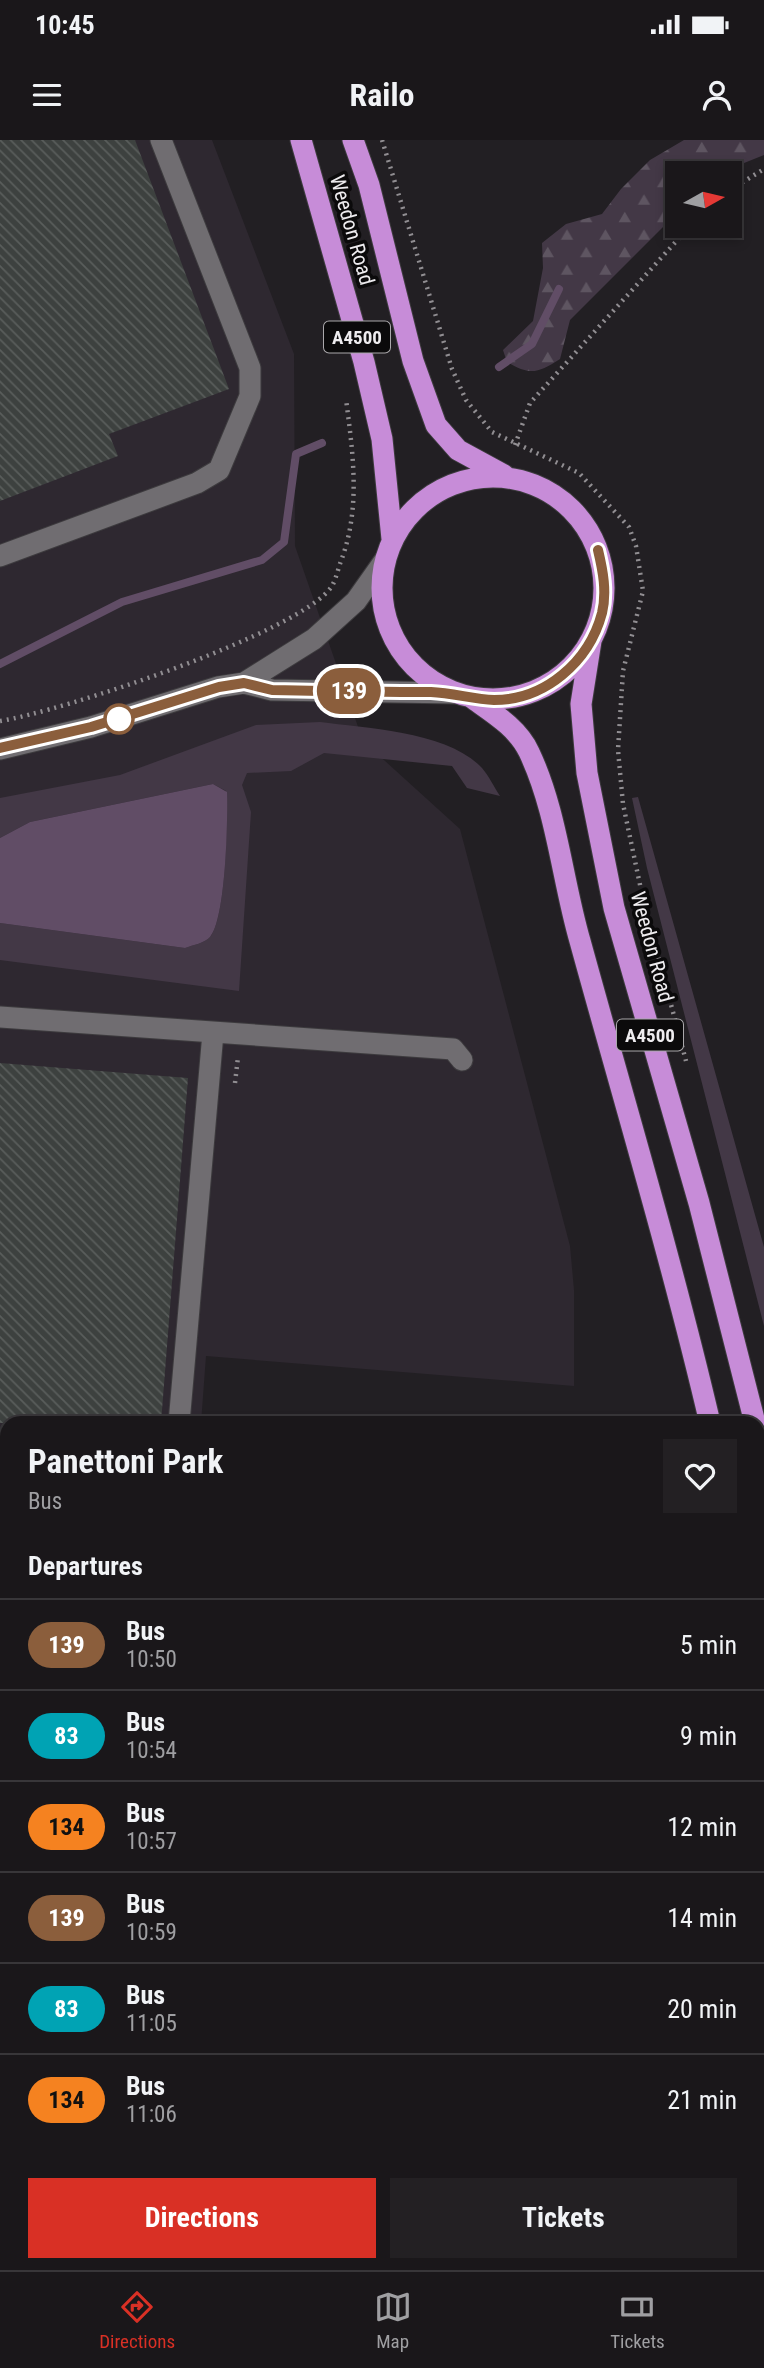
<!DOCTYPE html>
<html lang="en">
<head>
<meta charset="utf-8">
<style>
	:root { --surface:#1a171a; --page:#232023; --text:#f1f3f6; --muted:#9f9fa2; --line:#383639; --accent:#d93025 }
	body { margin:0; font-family:"Roboto Condensed",sans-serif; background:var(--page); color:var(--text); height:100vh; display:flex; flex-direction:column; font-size:26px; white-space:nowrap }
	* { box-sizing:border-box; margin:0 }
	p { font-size:23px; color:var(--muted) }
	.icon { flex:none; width:38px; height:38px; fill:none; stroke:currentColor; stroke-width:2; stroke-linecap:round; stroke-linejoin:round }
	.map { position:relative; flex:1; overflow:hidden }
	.details { position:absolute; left:0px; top:1276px; width:765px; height:856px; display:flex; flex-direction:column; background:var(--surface); border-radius:21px 21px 0 0; box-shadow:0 4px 10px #0003,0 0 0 2px var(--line) }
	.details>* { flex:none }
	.badge { padding:0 14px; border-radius:23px; font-size:24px; line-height:46px }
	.needle { width:46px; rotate:82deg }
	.buttons { position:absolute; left:665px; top:21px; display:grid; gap:14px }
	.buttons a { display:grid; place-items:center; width:77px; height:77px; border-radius:0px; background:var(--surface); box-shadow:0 4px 10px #0003,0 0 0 2px var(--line); font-size:35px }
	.map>.badge { position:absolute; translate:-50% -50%; box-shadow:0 0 0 4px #fff }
	h2 { padding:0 28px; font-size:26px; line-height:63px }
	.round { display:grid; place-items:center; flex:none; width:74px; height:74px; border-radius:0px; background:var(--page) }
	.overview { display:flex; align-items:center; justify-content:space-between; height:119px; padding:0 28px }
	h1 { font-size:33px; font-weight:700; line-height:52px }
	.cta { display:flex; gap:14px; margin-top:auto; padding:14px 28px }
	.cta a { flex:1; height:80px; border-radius:0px; background:var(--accent); color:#fff; font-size:28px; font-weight:700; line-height:80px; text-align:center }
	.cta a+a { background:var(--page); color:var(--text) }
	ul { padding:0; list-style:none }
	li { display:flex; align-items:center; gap:21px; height:91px; padding:0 28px; border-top:2px solid var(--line) }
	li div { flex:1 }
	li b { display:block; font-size:26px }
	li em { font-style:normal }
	li .badge { min-width:77px; font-weight:700; text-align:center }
	.status { display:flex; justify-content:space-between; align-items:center; height:49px; padding:0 35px; background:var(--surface); direction:ltr }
	.status svg { height:19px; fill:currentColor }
	header { display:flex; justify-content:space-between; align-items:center; height:91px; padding:0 28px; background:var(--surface); font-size:32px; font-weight:700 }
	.dock { display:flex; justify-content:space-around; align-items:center; height:98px; border-top:2px solid var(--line); background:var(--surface); font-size:19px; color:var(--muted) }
	.dock a { display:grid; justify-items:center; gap:4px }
	.dock .selected { color:var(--accent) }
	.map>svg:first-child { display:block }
</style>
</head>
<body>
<div class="status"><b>10:45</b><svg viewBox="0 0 49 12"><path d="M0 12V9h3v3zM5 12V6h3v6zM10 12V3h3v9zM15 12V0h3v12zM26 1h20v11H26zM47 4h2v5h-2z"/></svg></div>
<header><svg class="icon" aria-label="menu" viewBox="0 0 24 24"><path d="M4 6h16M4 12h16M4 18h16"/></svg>Railo<svg class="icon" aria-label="person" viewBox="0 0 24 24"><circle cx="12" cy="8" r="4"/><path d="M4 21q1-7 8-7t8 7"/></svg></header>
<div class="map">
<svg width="764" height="2130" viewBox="0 0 764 2130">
	<defs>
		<pattern id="forest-firs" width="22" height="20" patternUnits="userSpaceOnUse" patternTransform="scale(1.75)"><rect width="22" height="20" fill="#433846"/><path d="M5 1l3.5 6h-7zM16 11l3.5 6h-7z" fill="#5e5561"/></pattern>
		<pattern id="building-back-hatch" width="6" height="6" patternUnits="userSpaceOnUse" patternTransform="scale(1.75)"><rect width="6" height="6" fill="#3d413f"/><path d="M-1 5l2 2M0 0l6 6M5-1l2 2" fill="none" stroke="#595d5b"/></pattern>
	</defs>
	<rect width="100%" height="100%" fill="#221f23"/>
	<path fill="#2e2830" d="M0,0H212L294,214L295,406L363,601L460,689L570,1106L574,1150V1246L206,1216L201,1283H7V2124H758V2059L764,2079V2130H0Z"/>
	<path fill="#433846" d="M320,582C366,588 449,592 482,628C489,636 494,647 500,656L467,648L452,626L324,613L291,631L247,633L242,645L251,672L239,851L0,820V783L185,808C193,805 205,803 210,797C226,779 228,679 226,651L213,644L30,682L0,698V658L120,635L256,585Z
		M638,657L764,1107V1186L647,728L632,658Z"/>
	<path fill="url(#forest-firs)" d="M684,0H764V15L719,33H677V73L570,180L560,219C538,233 530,236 507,222L503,210L533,181L543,128L542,103L566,84L602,74L621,49L650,20Z"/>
	<path fill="#614d66" d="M213,644L227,652C228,679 226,779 210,797C205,803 193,805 185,808L0,783V698L30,682Z"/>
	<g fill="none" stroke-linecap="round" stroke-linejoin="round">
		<path stroke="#614d66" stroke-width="8" d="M499,227L532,204L559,149
			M0,524L122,462L262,420L284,402L296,314L322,303"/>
	</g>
	<path fill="url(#building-back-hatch)" d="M0,0H135L229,249L109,294L118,316L0,361Z
		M0,923L188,938L161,1283H0Z"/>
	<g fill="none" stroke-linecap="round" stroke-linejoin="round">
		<defs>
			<path id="minor" d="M0,416L197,343L219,330L250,256V228L161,0
				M244,543L314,499L356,461L385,420
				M0,609L91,587L218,547L244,543L272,550L454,553
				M0,877L453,909L462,920
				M179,1283L213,893
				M758,1884L764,1897
				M0,1981H7
				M0,2017H7
				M108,2130V2124"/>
			<path id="highway" d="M301,0L364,222L382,299L392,399
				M353,0L369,45L413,221L436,285L458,310L504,335
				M382 448a111 111 0 1 1 222 0a111 111 0 1 1-222 0Z
				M591,501L581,564L587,633L614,768L699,1063L755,1283
				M472,558C493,573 518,588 529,612C557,671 562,739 580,801C624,961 672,1121 710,1283
				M758,1293L764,1323
				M758,1502L764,1533"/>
		</defs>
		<use href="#minor" stroke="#3d3b3e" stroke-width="23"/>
		<use href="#highway" stroke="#3d3b3e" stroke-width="23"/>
		<path stroke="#918e92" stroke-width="4.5" stroke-dasharray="2 5" stroke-linecap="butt" d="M382,0L452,229L466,260L492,292L579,333L629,387L636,406L643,451L623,531L618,610L623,664L643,759L686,921
			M730,50L764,29
			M515,305L530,263L690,86
			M0,581C59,572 303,492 332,446C336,439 338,429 341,421C361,368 353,314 346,259
			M235,943L238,917"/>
		<use href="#minor" stroke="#706d71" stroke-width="21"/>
		<use href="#highway" stroke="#c78cd8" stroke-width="21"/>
	</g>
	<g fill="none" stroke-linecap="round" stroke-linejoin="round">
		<defs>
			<path id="line" d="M0,608L91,587L219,547L244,543L272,550C325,551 378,552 431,552C453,553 473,559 494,560C545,560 589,522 602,473C607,452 603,431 598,410"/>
		</defs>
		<use href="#line" stroke="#fff" stroke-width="16"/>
		<use href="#line" stroke="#8b5e3c" stroke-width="10"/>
	</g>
	<circle fill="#fff" stroke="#8b5e3c" stroke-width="3.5" cx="119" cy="579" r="14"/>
	<g text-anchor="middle" stroke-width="7" stroke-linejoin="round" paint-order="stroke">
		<g fill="#0b0a0b" stroke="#aaa8ab" stroke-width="2">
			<rect x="324" y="181.5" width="66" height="31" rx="5"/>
			<rect x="617" y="879.5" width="66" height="31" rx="5"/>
		</g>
		<g font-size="19" font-weight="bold" fill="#eeecef">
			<text x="357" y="204">A4500</text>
			<text x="650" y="902">A4500</text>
		</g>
		<g font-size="21" fill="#eeecef" stroke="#0b0a0b">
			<text transform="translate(352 90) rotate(74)" y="7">Weedon Road</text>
			<text transform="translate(652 807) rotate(75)" y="7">Weedon Road</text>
		</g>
	</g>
</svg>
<div class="buttons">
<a><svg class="needle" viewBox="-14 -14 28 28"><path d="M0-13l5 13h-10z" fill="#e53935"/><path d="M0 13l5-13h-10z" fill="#9f9fa2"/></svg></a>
</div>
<b class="badge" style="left:349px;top:551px;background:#8b5e3c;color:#fff">139</b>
<section class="details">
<div class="overview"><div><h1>Panettoni Park</h1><p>Bus</p></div><a class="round"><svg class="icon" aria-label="heart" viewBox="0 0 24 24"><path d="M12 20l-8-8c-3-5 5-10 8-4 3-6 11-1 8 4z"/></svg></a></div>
<h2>Departures</h2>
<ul>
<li><span class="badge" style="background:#8b5e3c;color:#fff">139</span><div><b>Bus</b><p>10:50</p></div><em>5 min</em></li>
<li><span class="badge" style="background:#00a3b4;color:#fff">83</span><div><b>Bus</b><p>10:54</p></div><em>9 min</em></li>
<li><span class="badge" style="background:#f58220;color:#111">134</span><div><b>Bus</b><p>10:57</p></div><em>12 min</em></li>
<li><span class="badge" style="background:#8b5e3c;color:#fff">139</span><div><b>Bus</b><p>10:59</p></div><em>14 min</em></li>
<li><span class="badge" style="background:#00a3b4;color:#fff">83</span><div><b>Bus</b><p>11:05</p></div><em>20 min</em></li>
<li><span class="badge" style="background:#f58220;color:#111">134</span><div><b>Bus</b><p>11:06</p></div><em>21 min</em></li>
</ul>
<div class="cta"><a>Directions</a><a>Tickets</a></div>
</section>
</div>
<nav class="dock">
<a class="selected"><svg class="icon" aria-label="directions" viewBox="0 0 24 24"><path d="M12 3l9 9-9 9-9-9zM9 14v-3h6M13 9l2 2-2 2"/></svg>Directions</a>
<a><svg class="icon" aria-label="map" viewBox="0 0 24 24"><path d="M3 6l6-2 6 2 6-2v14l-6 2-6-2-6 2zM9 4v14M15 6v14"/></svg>Map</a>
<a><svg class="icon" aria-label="tickets" viewBox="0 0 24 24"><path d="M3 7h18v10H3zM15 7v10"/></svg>Tickets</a>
</nav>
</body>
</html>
